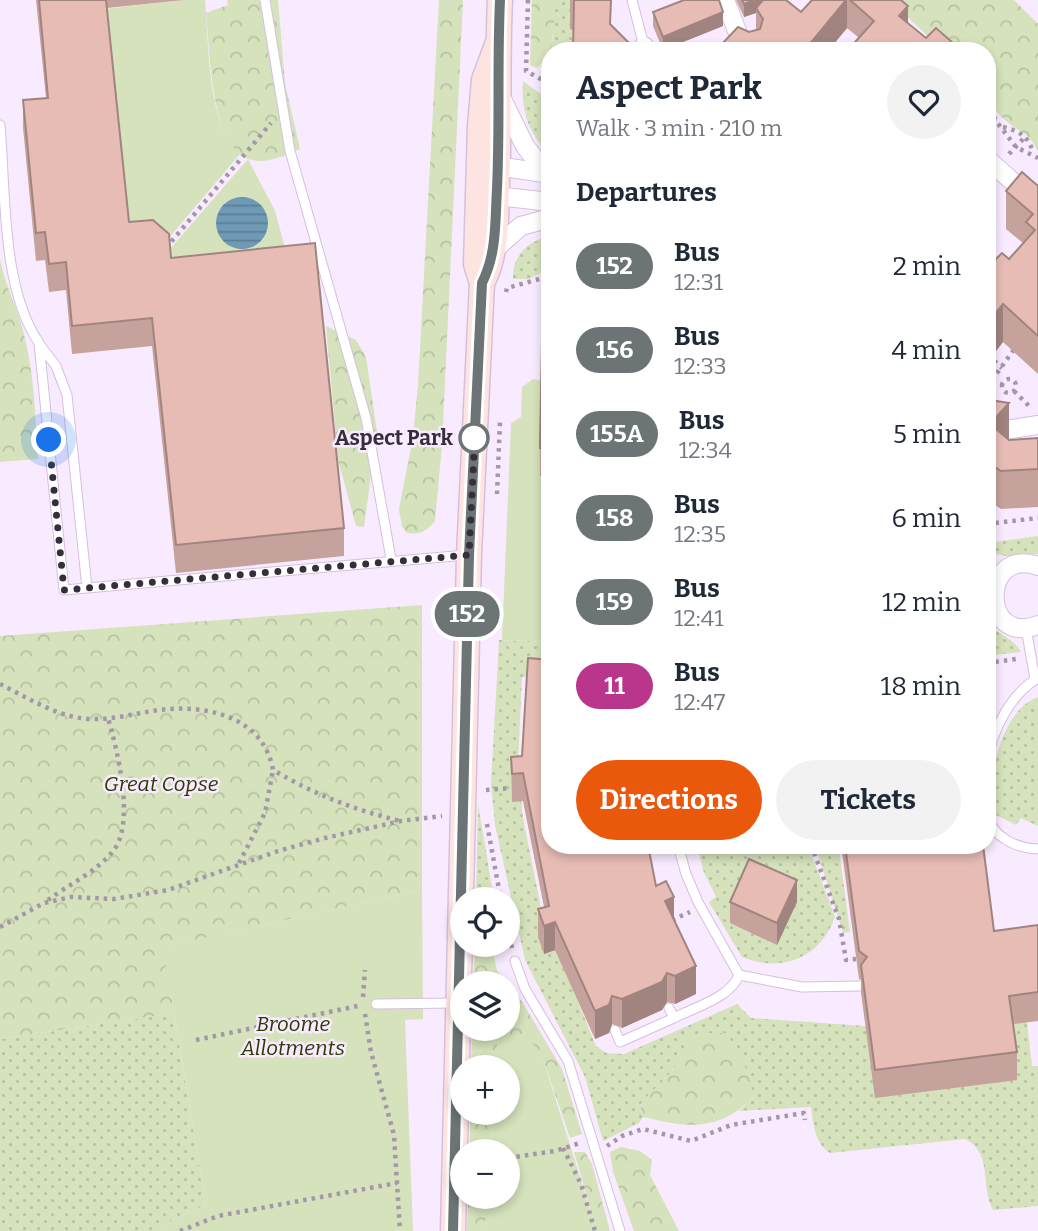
<!DOCTYPE html>
<html lang="en">
<head>
<meta charset="utf-8">
<style>
	:root { --surface:#fff; --page:#f2f2f3; --text:#1f2937; --muted:#747a83; --accent:#ea580c }
	body { margin:0; font-family:Bitter,serif; background:var(--page); color:var(--text); height:100vh; display:flex; flex-direction:column; font-size:26px; white-space:nowrap }
	* { box-sizing:border-box; margin:0 }
	p { font-size:23px; color:var(--muted) }
	.icon { flex:none; width:38px; height:38px; fill:none; stroke:currentColor; stroke-width:2; stroke-linecap:round; stroke-linejoin:round }
	.map { position:relative; flex:1; overflow:hidden }
	.details { position:absolute; left:541px; top:42px; width:455px; height:812px; display:flex; flex-direction:column; background:var(--surface); border-radius:28px; box-shadow:0 4px 10px #0003 }
	.details>* { flex:none }
	.badge { padding:0 14px; border-radius:23px; font-size:24px; line-height:46px }
	.buttons { position:absolute; left:450px; top:887px; display:grid; gap:14px }
	.buttons a { display:grid; place-items:center; width:70px; height:70px; border-radius:50%; background:var(--surface); box-shadow:0 4px 10px #0003; font-size:35px }
	.you { position:absolute; width:35px; height:35px; margin:-18px; border:5px solid #fff; border-radius:50%; background:#1a73e8; box-shadow:0 0 0 10px #1a73e833 }
	.map>.badge { position:absolute; translate:-50% -50%; box-shadow:0 0 0 4px #fff }
	h2 { padding:0 35px; font-size:26px; line-height:63px }
	.round { display:grid; place-items:center; flex:none; width:74px; height:74px; border-radius:37px; background:var(--page) }
	.overview { display:flex; align-items:center; justify-content:space-between; height:119px; padding:0 35px }
	h1 { font-size:33px; font-weight:700; line-height:52px }
	.cta { display:flex; gap:14px; margin-top:auto; padding:14px 35px }
	.cta a { flex:1; height:80px; border-radius:42px; background:var(--accent); color:#fff; font-size:28px; font-weight:700; line-height:80px; text-align:center }
	.cta a+a { background:var(--page); color:var(--text) }
	ul { padding:0; list-style:none }
	li { display:flex; align-items:center; gap:21px; height:84px; padding:0 35px }
	li div { flex:1 }
	li b { display:block; font-size:26px }
	li em { font-style:normal }
	li .badge { min-width:77px; font-weight:700; text-align:center }
	.map>svg:first-child { display:block }
</style>
</head>
<body>
<div class="map">
<svg width="1038" height="1231" viewBox="0 0 1038 1231">
	<defs>
		<pattern id="grass-dots" width="8" height="8" patternUnits="userSpaceOnUse" patternTransform="scale(1.75)"><rect width="8" height="8" fill="#d5e2bc"/><path d="M2 2h.1M6 6h.1" fill="none" stroke="#b7c2a2" stroke-width="1.8" stroke-linecap="round"/></pattern>
		<pattern id="forest-crowns" width="20" height="18" patternUnits="userSpaceOnUse" patternTransform="scale(1.75)"><rect width="20" height="18" fill="#d5e2bc"/><path d="M2 6a3 3 0 1 1 6 0M12 15a3 3 0 1 1 6 0" fill="none" stroke="#b7c2a2"/></pattern>
		<pattern id="water-rules" width="6" height="5" patternUnits="userSpaceOnUse" patternTransform="scale(1.75)"><rect width="6" height="5" fill="#6e9ab6"/><path d="M0 2.5h6" fill="none" stroke="#5b7e95"/></pattern>
	</defs>
	<rect width="100%" height="100%" fill="#f9ebff"/>
	<path fill="url(#grass-dots)" d="M554,0H571L574,51H550L549,73L540,67L553,38Z
		M523,81L549,100V153C528,134 521,109 523,81Z
		M540,239H549V270L528,279H513C512,260 523,246 540,239Z
		M1038,536V554L1010,557L987,552V543Z
		M987,622C997,634 1014,638 1021,652L987,656Z
		M499,640L549,642V650H543L542,677H522L518,765L523,818L542,913L596,1046L606,1053L624,1054L737,1004L751,1018L865,1026L1027,1022L1032,1066H1038V1206L993,1210C980,1186 993,1152 965,1139L830,1153C814,1143 814,1125 811,1107L739,1111L754,1097L683,1054C672,1077 656,1085 640,1105L643,1117L639,1123L603,1141L585,1077L525,960L495,825L491,784Z
		M1038,697V826L1021,818L1016,825L996,815C983,783 1002,709 1038,697Z
		M478,804L494,899H476Z
		M697,845H808L835,917C820,959 781,973 742,957L709,902L716,897L703,870Z
		M815,845H871L839,849L850,932L843,933Z
		M174,1013L206,1205L177,1217L158,1231H0V1039Z"/>
	<path fill="url(#forest-crowns)" d="M227,0H278L285,83L300,149C284,156 266,165 248,159C210,147 210,47 206,13L228,5Z
		M439,0H463L442,446L435,521C427,531 420,535 407,533L402,527L399,509L413,437L418,384Z
		M532,0H554C555,22 555,52 537,68L530,65Z
		M890,0H1014L1038,24V151C1027,129 1018,133 1003,118C983,100 987,75 987,51H943Z
		M0,259C4,280 13,299 20,320C34,365 35,412 38,459L0,462Z
		M326,326L356,340L366,357L377,432L364,527L356,526L338,460Z
		M422,605V890L164,947L174,1013L0,1039V636Z
		M475,945H491L497,970L506,983H473Z
		M508,985L523,1003L562,1069L582,1134L570,1138L543,1059L498,1039L496,1067L471,1068L472,1029H508Z
		M705,1033H727L747,1070L754,1097C717,1132 689,1128 643,1117L640,1105C661,1078 679,1076 686,1039Z
		M470,1113H493L490,1151H470Z
		M621,1147L640,1151L652,1160L650,1175L679,1231H634L613,1172L610,1152Z
		M574,1152H585L592,1164L610,1231H597Z
		M468,1197H487L485,1231H467Z"/>
	<path fill="#d5e2bc" fill-rule="evenodd" d="M184,0H205C209,42 207,126 240,154L157,252L128,250L104,9Z
		M248,159L275,211L292,274L171,286L163,257ZM230,200L266,212L267,229L259,243L216,221L218,212Z
		M533,379L543,381L540,476H544L542,604L549,605V642L502,640L511,423L521,417L522,387Z
		M422,890L423,1019L405,1020L413,1231H158L177,1217L206,1205L163,947Z
		M525,1033L543,1059L597,1231H485L487,1197H508V1152L490,1151L493,1113H508V1068L496,1067L498,1039Z"/>
	<path fill="url(#water-rules)" d="M216 223a26 26 0 1 1 52 0a26 26 0 1 1-52 0Z"/>
	<g fill="none" stroke-linecap="round" stroke-linejoin="round">
		<defs>
			<path id="service" d="M265,0L290,151L366,418L391,559
				M632,0L644,46
				M0,125C6,192 1,287 39,343L64,590L466,555
				M40,345L56,366L67,395L87,588
				M1026,628L1035,679
				M987,759C994,729 1010,694 1038,678
				M987,816C994,838 1016,848 1038,849
				M515,961L525,989L568,1061L620,1231
				M739,975L802,987L860,986
				M376,1004L456,1003
				M669,1008L674,1018C695,1007 730,998 739,975L698,902L686,874L678,845
				M615,1030L620,1042L674,1018"/>
			<path id="minor" d="M725,0L739,36L752,51
				M644,46L646,51
				M502,99L525,146L544,171
				M987,159L1038,204
				M489,172L498,166L550,174
				M489,189L497,196L550,202
				M494,250L521,226L550,218
				M991,427L1005,430L1038,425
				M1038,566C980,546 980,647 1038,625"/>
			<path id="secondary" d="M482,283C498,252 496,218 497,183C500,122 497,61 500,0
				M453,1231L469,555L482,283L476,264L480,126L484,80L497,45"/>
		</defs>
		<use href="#service" stroke="#d5bfdf" stroke-width="11"/>
		<use href="#minor" stroke="#d5bfdf" stroke-width="20"/>
		<use href="#secondary" stroke="#d5bfdf" stroke-width="27"/>
		<path stroke="#a397a8" stroke-width="4.5" stroke-dasharray="3.5 5" stroke-linecap="butt" d="M528,0L526,71L550,84
			M987,101L996,121L1016,147L1038,158
			M1003,127C1019,131 1029,136 1033,153
			M1009,154L1025,137
			M166,248L271,123
			M506,292L507,288L550,276
			M988,355L1002,368
			M1002 386a7 7 0 1 1 14 0a7 7 0 1 1-14 0Z
			M987,387L1015,348
			M1014,391L1030,407
			M497,494L500,422
			M987,524L1038,518
			M987,663L1016,659
			M0,684C28,698 57,717 89,719C117,720 142,711 169,709C214,706 264,720 273,770C316,795 352,809 400,821
			M486,790L511,788
			M487,824L501,900
			M811,845L839,919L846,960L856,959
			M239,863L265,813L273,770
			M48,900C68,885 98,871 113,851C136,824 117,749 108,718
			M672,920L690,912
			M0,927L44,903L71,897L114,899L168,890L278,851L325,838L401,821L442,816
			M508,928L512,948
			M363,997L365,970
			M365,1014L371,1052L394,1135L400,1231
			M196,1040L362,1005
			M607,1146L622,1136L643,1129L691,1141L731,1125L804,1113L805,1120
			M563,1148L581,1184L595,1231
			M508,1158L555,1151L580,1143
			M180,1231L218,1216L397,1183"/>
		<use href="#service" stroke="#fff" stroke-width="9"/>
		<use href="#minor" stroke="#fff" stroke-width="18"/>
		<use href="#secondary" stroke="#fee4e1" stroke-width="24"/>
	</g>
	<path fill="#c6a29c" d="M36,0H184L107,8L129,222L171,258L344,528V556L176,573L152,346L72,354L66,290L49,292L45,260L36,261L23,128V100L46,98Z
		M570,0H611V25L633,51L570,29Z
		M736,0H786L801,12L812,0H901L908,24L926,38L962,51L859,38L847,28L828,51H719V47L749,32L756,30V13L744,17Z
		M653,12L723,26L663,50L653,26Z
		M1038,186V374L1003,342L989,360V375L987,378L994,261L1009,259L1023,243L1006,229V191Z
		M550,289V605L542,604L544,476H540V448Z
		M987,404L1009,440L1038,438V507L1001,509L987,500Z
		M511,757L656,886L674,920L696,994L675,1004L667,1002L662,1010L622,1028L612,1024L609,1033L595,1039L555,950L544,954L538,937V909L544,907L523,801L512,802Z
		M842,845H983L994,931L1038,925V1021L1013,1024L1017,1052V1080L875,1098L861,993V980L859,979L842,852Z
		M730,902H797L777,945L730,923Z"/>
	<path fill="#a1847f" d="M754,0H770L756,8V13L744,17V4Z
		M846,0H847V28L828,51H804Z
		M908,6V36L899,16Z
		M723,12V26L663,50V37Z
		M1003,304V342L989,360V375L987,378V324Z
		M1009,403V441L990,424Z
		M797,880V902L777,945V923Z
		M674,897V925L665,901Z
		M555,922V950L544,954V926Z
		M696,966V994L675,1004V976Z
		M667,973V1002L662,1010L622,1028V999Z
		M612,996V1024L609,1033L595,1039V1011Z"/>
	<path fill="#e6bcb5" stroke="#a1847f" stroke-width="2" d="M39,0H106L129,222L153,220L169,234L171,258L315,243L344,528L176,545L152,318L72,326L66,262L49,264L45,232L36,233L23,100L48,98Z
		M574,0H611L610,24L633,47V51H573Z
		M684,0H719L723,12L663,37L653,12Z
		M742,0H754L744,4Z
		M763,0H786L801,12L812,0H846L804,51H722L719,47L738,27L749,32L760,29L763,19L756,8Z
		M850,0H901L908,6L899,16L926,38L936,28L962,51H847L874,21Z
		M1022,172L1038,186V336L1003,304L987,324V255L994,261L1002,253L1009,259L1035,230L1026,222L1033,214L1006,191Z
		M543,289H550V576H542L544,448H540Z
		M990,400L1009,403L990,424L1009,440L1038,438V469L1001,471L987,462V404Z
		M528,658L550,660V845H648L656,886L666,881L674,897L665,901L696,966L675,976L667,973L662,982L622,999L612,996L609,1005L595,1011L555,922L544,926L538,909L549,906L523,773L512,774L511,757L522,756Z
		M845,845H983L994,931L1038,925V992L1009,996L1017,1052L875,1070L861,965L867,957L859,951Z
		M749,859L797,880L777,923L730,902Z"/>
	<g fill="none" stroke-linecap="round" stroke-linejoin="round">
		<defs>
			<path id="line" d="M453,1231L469,555L482,283C497,253 495,222 497,189C500,126 497,63 500,0"/>
		</defs>
		<use href="#line" stroke="#fff" stroke-width="16"/>
		<use href="#line" stroke="#6c7476" stroke-width="10"/>
		<path stroke="#362e3a" stroke-width="7" stroke-dasharray="0 12.6" d="M49,440L64,590L469,555L475,432L474,438"/>
	</g>
	<circle fill="#fff" stroke="#6c7476" stroke-width="3.5" cx="474" cy="438" r="14"/>
	<g text-anchor="middle" stroke-width="5" stroke-linejoin="round" paint-order="stroke">
		<g font-size="21" font-weight="bold" fill="#362e3a" stroke="#f9ebff" text-anchor="end">
			<text x="453" y="445">Aspect Park</text>
		</g>
		<g font-size="21" font-style="italic" fill="#2e3a05" stroke="#f9ebff">
			<text x="161" y="791">Great Copse</text>
			<text x="293" y="1031">Broome<tspan x="293" dy="24">Allotments</tspan></text>
		</g>
	</g>
</svg>
<div class="buttons">
<a><svg class="icon" aria-label="locate" viewBox="0 0 24 24"><circle cx="12" cy="12" r="6"/><path d="M12 2v4M12 18v4M2 12h4M18 12h4"/></svg></a>
<a><svg class="icon" aria-label="layers" viewBox="0 0 24 24"><path d="M12 4l9 5-9 5-9-5zM3 14l9 5 9-5"/></svg></a>
<a>+</a>
<a>−</a>
</div>
<div class="you" style="left:49px;top:440px"></div>
<b class="badge" style="left:467px;top:614px;background:#6c7476;color:#fff">152</b>
<section class="details">
<div class="overview"><div><h1>Aspect Park</h1><p>Walk · 3 min · 210 m</p></div><a class="round"><svg class="icon" aria-label="heart" viewBox="0 0 24 24"><path d="M12 20l-8-8c-3-5 5-10 8-4 3-6 11-1 8 4z"/></svg></a></div>
<h2>Departures</h2>
<ul>
<li><span class="badge" style="background:#6c7476;color:#fff">152</span><div><b>Bus</b><p>12:31</p></div><em>2 min</em></li>
<li><span class="badge" style="background:#6c7476;color:#fff">156</span><div><b>Bus</b><p>12:33</p></div><em>4 min</em></li>
<li><span class="badge" style="background:#6c7476;color:#fff">155A</span><div><b>Bus</b><p>12:34</p></div><em>5 min</em></li>
<li><span class="badge" style="background:#6c7476;color:#fff">158</span><div><b>Bus</b><p>12:35</p></div><em>6 min</em></li>
<li><span class="badge" style="background:#6c7476;color:#fff">159</span><div><b>Bus</b><p>12:41</p></div><em>12 min</em></li>
<li><span class="badge" style="background:#b9368c;color:#fff">11</span><div><b>Bus</b><p>12:47</p></div><em>18 min</em></li>
</ul>
<div class="cta"><a>Directions</a><a>Tickets</a></div>
</section>
</div>
</body>
</html>
